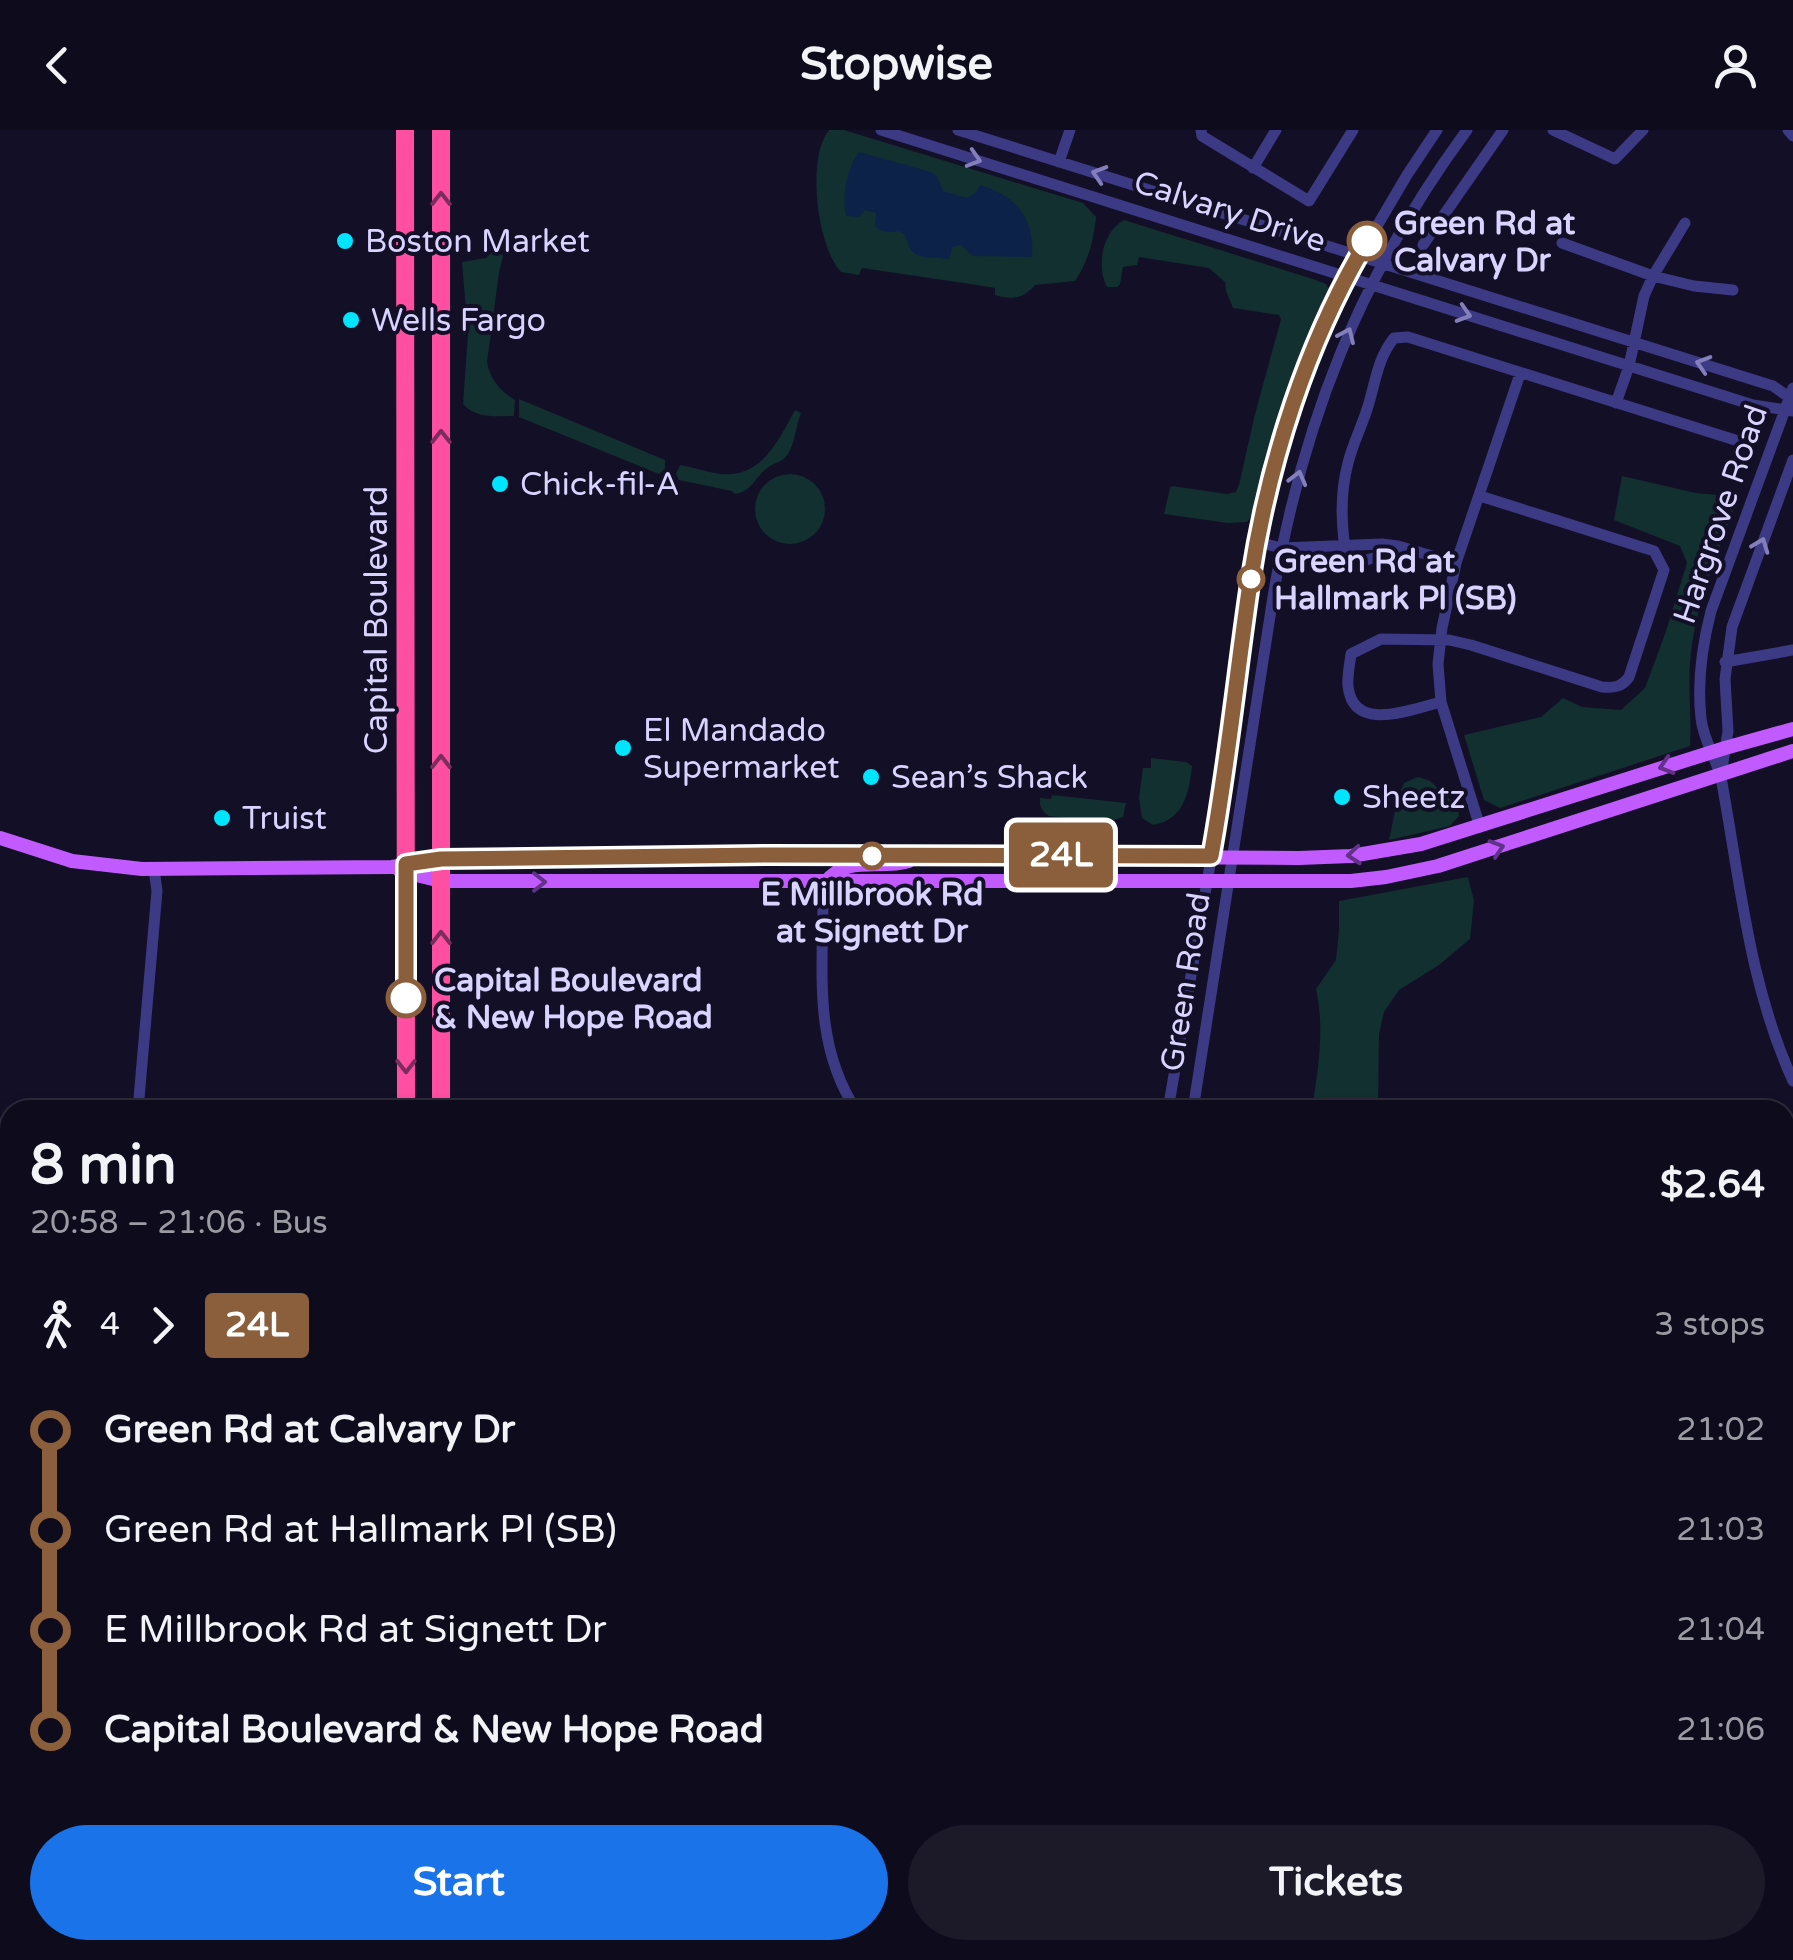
<!DOCTYPE html>
<html lang="en">
<head>
<meta charset="utf-8">
<style>
	:root { --surface:#0e0b1c; --page:#1c1929; --text:#f1f3f6; --muted:#9b9ba3; --line:#2e2b3b; --accent:#1a73e8 }
	body { margin:0; font-family:"Varela Round",sans-serif; background:var(--page); color:var(--text); height:100vh; display:flex; flex-direction:column; font-size:38px; white-space:nowrap }
	* { box-sizing:border-box; margin:0 }
	p { font-size:32px; color:var(--muted) }
	.icon { flex:none; width:55px; height:55px; fill:none; stroke:currentColor; stroke-width:2; stroke-linecap:round; stroke-linejoin:round }
	.map { position:relative; flex:1; overflow:hidden }
	.panel { position:absolute; left:0px; top:970px; width:1795px; height:860px; display:flex; flex-direction:column; background:var(--surface); border-radius:30px 30px 0 0; box-shadow:0 2px 8px #0004,0 0 0 2px var(--line) }
	.panel>* { flex:none }
	.badge { padding:0 20px; border-radius:8px; font-size:35px; line-height:65px }
	.map>.badge { position:absolute; translate:-50% -50%; box-shadow:0 0 0 5px #fff }
	.legs { display:flex; align-items:center; gap:15px; height:110px; padding:0 30px; font-size:32px }
	.legs p { margin-inline-start:auto }
	.head { display:flex; align-items:center; justify-content:space-between; height:170px; padding:0 30px }
	h1 { font-size:55px; font-weight:800; line-height:75px }
	.cta { display:flex; gap:20px; margin-top:auto; padding:20px 30px }
	.cta a { flex:1; height:115px; border-radius:60px; background:var(--accent); color:#fff; font-size:40px; font-weight:800; line-height:115px; text-align:center }
	.cta a+a { background:var(--page); color:var(--text) }
	ul { padding:0 30px; list-style:none }
	li { display:flex; align-items:center; gap:35px; height:100px; font-size:38px }
	li i { display:grid; place-items:center; width:15px; height:100%; margin:0 12px; background:currentColor }
	li i::after { content:''; width:25px; height:25px; margin:-12px; border:8px solid; border-radius:50%; background:var(--surface) }
	li p { margin-inline-start:auto }
	li:first-child i { background:linear-gradient(#0000 50%,currentColor 0) }
	li:last-child i { background:linear-gradient(currentColor 50%,#0000 0) }
	header { display:flex; justify-content:space-between; align-items:center; height:130px; padding:0 30px; background:var(--surface); font-size:45px; font-weight:800 }
	.map>svg:first-child { display:block }
</style>
</head>
<body>
<header><svg class="icon" aria-label="back" viewBox="0 0 24 24"><path d="M15 5l-7 7 7 7"/></svg>Stopwise<svg class="icon" aria-label="person" viewBox="0 0 24 24"><circle cx="12" cy="8" r="4"/><path d="M4 21q1-7 8-7t8 7"/></svg></header>
<div class="map">
<svg width="1793" height="1830" viewBox="0 0 1793 1830">
	<rect width="100%" height="100%" fill="#130f26"/>
	<path fill="#12302f" d="M829,0H844L1083,73L1096,87C1094,110 1088,132 1075,151L1035,155C1023,169 1012,170 995,165V158L977,155L862,138L859,145L841,142C817,117 806,28 829,0Z
		M1124,90L1313,149L1326,154L1330,161C1307,220 1279,277 1263,339C1259,356 1258,378 1247,392L1228,393L1164,384L1170,358L1172,356L1227,364L1236,362L1239,355L1255,284L1281,189L1279,185L1233,178L1226,161L1225,152L1209,138L1139,127L1137,135L1123,137L1120,154L1117,157H1107C1096,136 1102,102 1124,90Z
		M496,118L503,126L499,143L487,232C490,249 500,261 515,270L514,286C495,286 477,289 463,274L468,203L462,132L486,128Z
		M519,269L665,330V339L659,344L519,287Z
		M795,280L801,283C796,296 795,313 788,324C782,333 775,332 767,338C754,348 753,361 735,364L732,361L679,350L676,344L680,335C693,337 706,342 720,344C762,348 778,311 795,280Z
		M755 379a35 35 0 1 1 70 0a35 35 0 1 1-70 0Z
		M1622,346L1696,363L1738,367C1720,418 1697,469 1691,523C1687,554 1692,585 1690,616L1500,678L1484,670L1464,605L1541,587L1563,568L1582,577L1621,580L1645,558L1665,504L1687,433L1680,416L1614,390Z
		M1151,628L1186,632L1192,636C1189,663 1184,690 1153,695L1142,688L1139,668L1143,638H1151Z
		M1418,647L1430,651L1458,677L1459,686L1450,696L1389,710L1398,667L1404,653Z
		M1052,665L1126,673L1123,687L1108,692L1049,686C1042,681 1039,677 1040,668L1051,669Z
		M1468,747L1474,771L1470,809L1439,835L1399,860L1384,882L1379,904L1378,980H1312C1318,938 1325,901 1316,859L1336,830L1339,801V771Z
		M1793,1181V1276L1785,1278V1182Z"/>
	<path fill="#0c2248" d="M859,22L931,42L937,46L943,61L967,68L976,62L980,55C1017,66 1035,89 1032,127L973,126L961,115L952,117L950,128L947,129C927,126 910,132 906,106L899,101C891,103 880,102 875,96L876,83L865,80L860,87L846,86C842,65 846,40 859,22Z"/>
	<g fill="none" stroke-linecap="round" stroke-linejoin="round">
		<path stroke="#3d3a85" stroke-width="11" d="M881,0L1753,275L1793,281
			M958,0L1773,256L1793,270
			M1201,0L1202,6L1309,71L1353,0
			M1553,0L1615,29L1643,0
			M1788,0L1793,6
			M1059,32L1070,0
			M1253,38L1276,0
			M1562,113L1653,146L1685,93
			M1423,115L1503,0
			M1793,258L1711,481C1702,516 1697,552 1701,588C1703,611 1718,630 1722,653C1741,757 1749,854 1793,951
			M1616,273L1629,236L1644,166L1653,146L1694,156L1733,160
			M1258,412L1281,418L1294,427L1322,436L1348,435L1399,421
			M1281,418L1382,414L1398,416L1456,433
			M1348,435C1341,401 1339,367 1348,333C1353,313 1363,294 1369,273C1376,249 1378,228 1394,208L1408,207L1735,310
			M1725,532L1793,520
			M1441,572C1412,579 1353,604 1348,556C1347,546 1350,533 1351,524L1381,509L1449,510L1471,515L1602,557C1614,558 1622,557 1629,547L1664,440L1654,421L1480,366
			M1721,645L1728,601L1725,549L1732,497L1793,330
			M1480,697L1441,572L1438,534L1442,498L1456,433L1520,244
			M826,752L823,767C823,842 813,914 856,980
			M138,980L157,761L154,739
			M1168,980L1231,612L1252,446L1272,348L1304,246L1347,147L1407,45L1437,0
			M1193,980L1273,467C1302,292 1361,144 1467,0
			M0,1166L10,1173
			M0,1394L10,1395
			M0,1508L10,1507
			M101,1820L107,1830
			M133,1820L141,1830
			M1475,1830L1476,1820"/>
		<path stroke="#c25bff" stroke-width="14" d="M0,708L72,731L142,739L392,737L441,729L764,725L1299,728L1351,726L1421,714L1725,618L1793,599
			M400,741L441,751H1351L1386,747L1438,736L1793,621
			M826,752C847,724 879,740 909,731
			M0,1591H10
			M1785,1772L1793,1776"/>
		<path stroke="#ff4fa3" stroke-width="18" d="M405,0L406,980
			M441,0V980
			M442,1820V1830
			M407,1830V1820"/>
	</g>
	<defs><path id="oneway-chevron" d="M-2-3.5L2.5 0L-2 3.5" fill="none" stroke-width="1.6" stroke-linecap="round" stroke-linejoin="round" transform="scale(2.5)"/></defs>
	<g stroke="#837fbc">
		<use href="#oneway-chevron" transform="translate(974 29) rotate(17)"/>
		<use href="#oneway-chevron" transform="translate(1099 44) rotate(-163)"/>
		<use href="#oneway-chevron" transform="translate(1464 184) rotate(17)"/>
		<use href="#oneway-chevron" transform="translate(1347 205) rotate(-66)"/>
		<use href="#oneway-chevron" transform="translate(1703 234) rotate(-163)"/>
		<use href="#oneway-chevron" transform="translate(1298 348) rotate(-75)"/>
		<use href="#oneway-chevron" transform="translate(1761 415) rotate(-69)"/>
	</g>
	<g stroke="#7d2c5e">
		<use href="#oneway-chevron" transform="translate(441 69) rotate(-90)"/>
		<use href="#oneway-chevron" transform="translate(441 307) rotate(-90)"/>
		<use href="#oneway-chevron" transform="translate(441 632) rotate(-90)"/>
		<use href="#oneway-chevron" transform="translate(441 808) rotate(-90)"/>
		<use href="#oneway-chevron" transform="translate(406 936) rotate(90)"/>
	</g>
	<g stroke="#623188">
		<use href="#oneway-chevron" transform="translate(1666 636) rotate(163)"/>
		<use href="#oneway-chevron" transform="translate(1497 718) rotate(-18)"/>
		<use href="#oneway-chevron" transform="translate(1354 725) rotate(175)"/>
		<use href="#oneway-chevron" transform="translate(539 752)"/>
	</g>
	<g fill="none" stroke-linecap="round" stroke-linejoin="round">
		<defs>
			<path id="line-1" d="M406,868V734L441,729L764,725L1211,726C1228,634 1237,540 1251,447C1269,331 1307,212 1367,111"/>
		</defs>
		<use href="#line-1" stroke="#fff" stroke-width="22"/>
		<use href="#line-1" stroke="#8b5e3c" stroke-width="15"/>
	</g>
	<g fill="#00e5ff" stroke="#130f26" stroke-width="4">
		<circle cx="345" cy="111" r="10"/>
		<circle cx="351" cy="190" r="10"/>
		<circle cx="500" cy="354" r="10"/>
		<circle cx="623" cy="618" r="10"/>
		<circle cx="871" cy="647" r="10"/>
		<circle cx="1342" cy="667" r="10"/>
		<circle cx="222" cy="688" r="10"/>
	</g>
	<g fill="#fff" stroke="#8b5e3c" stroke-width="5">
		<circle cx="1367" cy="111" r="18"/>
		<circle cx="1251" cy="449" r="12"/>
		<circle cx="872" cy="726" r="12"/>
		<circle cx="406" cy="868" r="18"/>
	</g>
	<g text-anchor="middle" stroke-width="8" stroke-linejoin="round" paint-order="stroke">
		<g font-size="32" fill="#d9d4ff" stroke="#130f26">
			<text transform="translate(1230 81) rotate(18)" y="11">Calvary Drive</text>
			<text transform="translate(1720 384) rotate(-71)" y="11">Hargrove Road</text>
			<text transform="translate(376 490) rotate(-90)" y="11">Capital Boulevard</text>
			<text transform="translate(1185 852) rotate(-81)" y="11">Green Road</text>
		</g>
		<g font-size="32" font-weight="bold" fill="#d9d4ff" stroke="#130f26" text-anchor="start">
			<text x="1394" y="104">Green Rd at<tspan x="1394" dy="37">Calvary Dr</tspan></text>
			<text x="1274" y="442">Green Rd at<tspan x="1274" dy="37">Hallmark Pl (SB)</tspan></text>
			<text x="872" y="775" text-anchor="middle">E Millbrook Rd<tspan x="872" dy="37">at Signett Dr</tspan></text>
			<text x="434" y="861">Capital Boulevard<tspan x="434" dy="37">&amp; New Hope Road</tspan></text>
		</g>
		<g font-size="32" fill="#d9d4ff" stroke="#130f26" text-anchor="start">
			<text x="365" y="122">Boston Market</text>
			<text x="371" y="201">Wells Fargo</text>
			<text x="520" y="365">Chick-fil-A</text>
			<text x="643" y="611">El Mandado<tspan x="643" dy="37">Supermarket</tspan></text>
			<text x="891" y="658">Sean’s Shack</text>
			<text x="1362" y="678">Sheetz</text>
			<text x="242" y="699">Truist</text>
		</g>
	</g>
</svg>
<b class="badge" style="left:1061px;top:725px;background:#8b5e3c;color:#fff">24L</b>
<section class="panel">
<div class="head"><div><h1>8 min</h1><p>20:58 – 21:06 · Bus</p></div><b>$2.64</b></div>
<div class="legs"><svg class="icon" aria-label="walk" viewBox="0 0 24 24"><circle cx="13" cy="4" r="2"/><path d="M13 8l-2 6 4 7M11 14l-3 7M7 12l3-4h3l4 4"/></svg>4<svg class="icon" aria-label="forward" viewBox="0 0 24 24"><path d="M9 5l7 7-7 7"/></svg><b class="badge" style="background:#8b5e3c;color:#fff">24L</b><p>3 stops</p></div>
<ul>
<li><i style="color:#8b5e3c"></i><b>Green Rd at Calvary Dr</b><p>21:02</p></li>
<li><i style="color:#8b5e3c"></i><span>Green Rd at Hallmark Pl (SB)</span><p>21:03</p></li>
<li><i style="color:#8b5e3c"></i><span>E Millbrook Rd at Signett Dr</span><p>21:04</p></li>
<li><i style="color:#8b5e3c"></i><b>Capital Boulevard &amp; New Hope Road</b><p>21:06</p></li>
</ul>
<div class="cta"><a>Start</a><a>Tickets</a></div>
</section>
</div>
</body>
</html>
